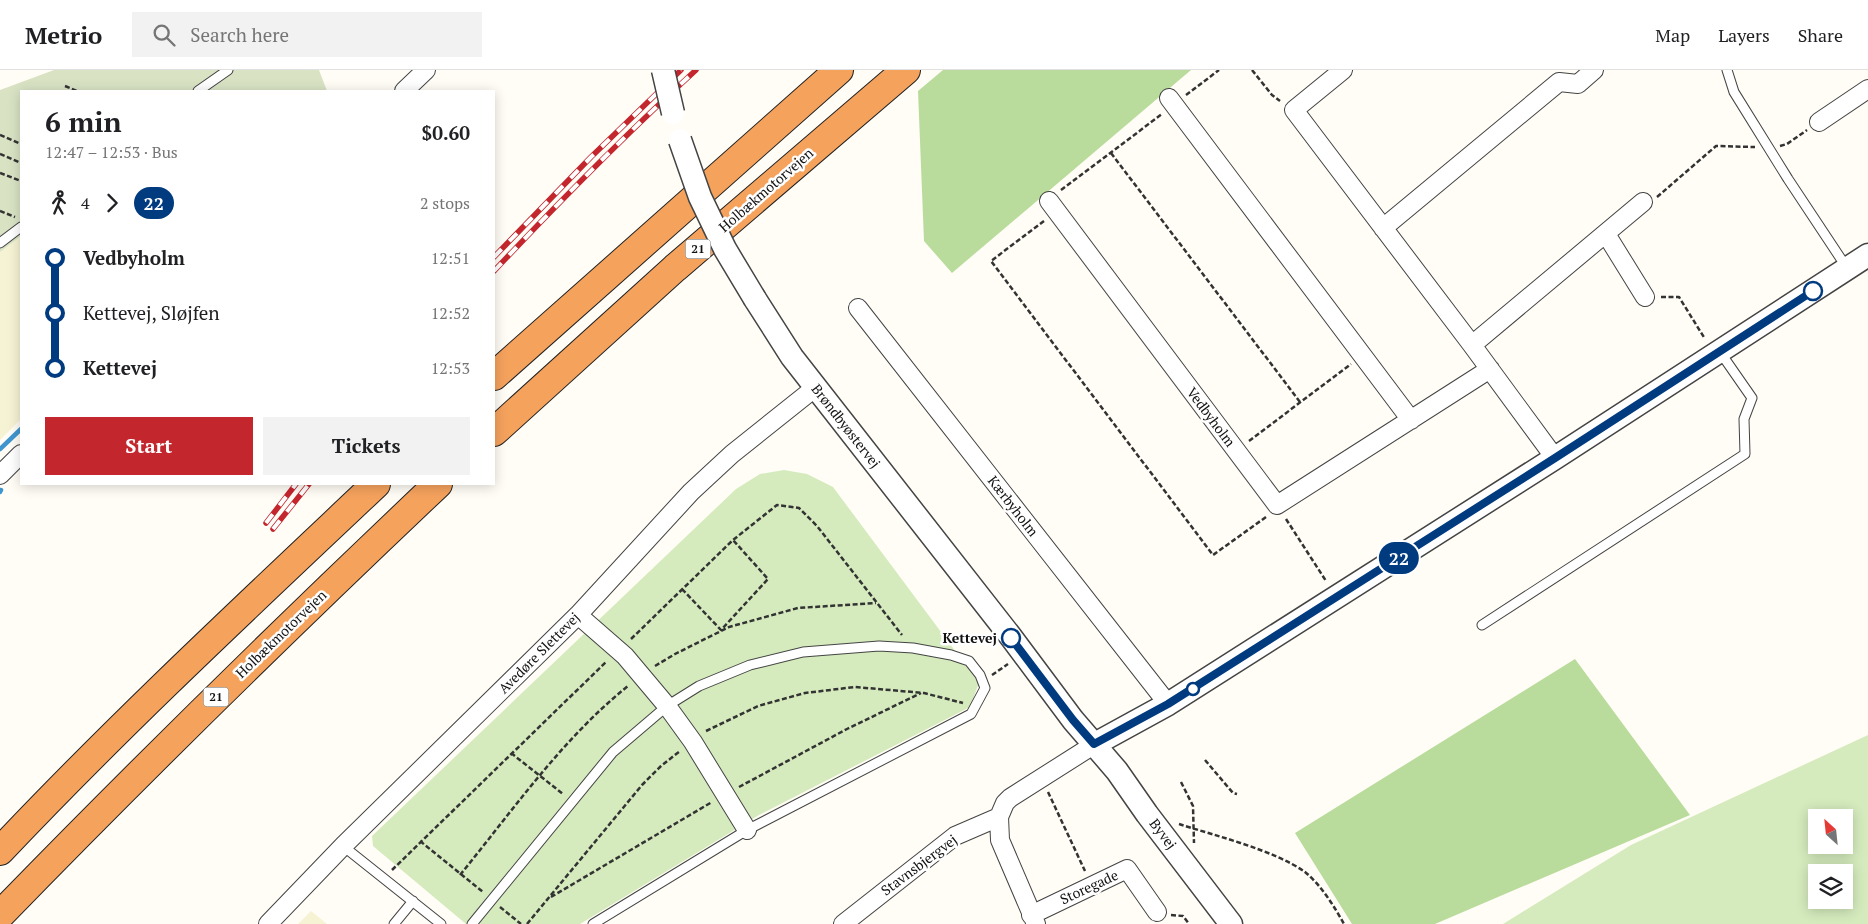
<!DOCTYPE html>
<html lang="en">
<head>
<meta charset="utf-8">
<style>
	:root { --surface:#fff; --page:#f2f2f2; --text:#202124; --muted:#757577; --line:#e0e0e0; --accent:#c4262e }
	body { margin:0; font-family:"PT Serif",serif; background:var(--page); color:var(--text); height:100vh; display:flex; flex-direction:column; font-size:19px; white-space:nowrap }
	* { box-sizing:border-box; margin:0 }
	p { font-size:16px; color:var(--muted) }
	.icon { flex:none; width:28px; height:28px; fill:none; stroke:currentColor; stroke-width:2; stroke-linecap:round; stroke-linejoin:round }
	.map { position:relative; flex:1; overflow:hidden }
	.side { position:absolute; left:20px; top:20px; width:475px; height:395px; display:flex; flex-direction:column; background:var(--surface); border-radius:0px; box-shadow:0 2px 12px #0003 }
	.side>* { flex:none }
	.badge { padding:0 10px; border-radius:16px; font-size:18px; line-height:32px }
	.needle { width:32px; rotate:333deg }
	.tools { position:absolute; left:1808px; top:739px; display:grid; gap:10px }
	.tools a { display:grid; place-items:center; width:45px; height:45px; border-radius:0px; background:var(--surface); box-shadow:0 2px 12px #0003; font-size:25px }
	.map>.badge { position:absolute; translate:-50% -50%; box-shadow:0 0 0 2px #fff }
	.legs { display:flex; align-items:center; gap:8px; height:55px; padding:0 25px; font-size:16px }
	.legs p { margin-inline-start:auto }
	.overview { display:flex; align-items:center; justify-content:space-between; height:85px; padding:0 25px }
	h1 { font-size:28px; font-weight:700; line-height:38px }
	.action { display:flex; gap:10px; margin-top:auto; padding:10px 25px }
	.action a { flex:1; height:58px; border-radius:0px; background:var(--accent); color:#fff; font-size:20px; font-weight:700; line-height:58px; text-align:center }
	.action a+a { background:var(--page); color:var(--text) }
	ul { padding:0 25px; list-style:none }
	li { display:flex; align-items:center; gap:18px; height:55px; font-size:19px }
	li i { display:grid; place-items:center; width:8px; height:100%; margin:0 6px; background:currentColor }
	li i::after { content:''; width:12px; height:12px; margin:-6px; border:4px solid; border-radius:50%; background:var(--surface) }
	li p { margin-inline-start:auto }
	li:first-child i { background:linear-gradient(#0000 50%,currentColor 0) }
	li:last-child i { background:linear-gradient(currentColor 50%,#0000 0) }
	header { display:flex; align-items:center; gap:30px; box-sizing:border-box; height:70px; padding:0 25px; background:var(--surface); border-bottom:1px solid var(--line) }
	header strong { font-size:24px }
	nav { display:flex; gap:28px; margin-inline-start:auto; font-size:18px }
	.search { width:350px; height:45px; background:var(--page); display:flex; align-items:center; gap:12px; box-sizing:border-box; padding:0 18px; border-radius:0px; color:var(--muted); font-size:19px }
	.map>svg:first-child { display:block }
</style>
</head>
<body>
<header>
<strong>Metrio</strong>
<div class="search"><svg class="icon" aria-label="search" viewBox="0 0 24 24"><circle cx="10" cy="10" r="6"/><path d="M15 15l6 6"/></svg>Search here</div>
<nav><a>Map</a><a>Layers</a><a>Share</a></nav>
</header>
<div class="map">
<svg width="1868" height="854" viewBox="0 0 1868 854">
	<rect width="100%" height="100%" fill="#fffdf5"/>
	<path fill="#f6f3d4" d="M21,166V349L0,370V182Z
		M311,841L327,854H298Z"/>
	<path fill="#d5ebbd" fill-rule="evenodd" d="M784,400L807,404L833,417L979,613L970,637L759,745L580,854H466L373,776L372,766L736,419L760,404Z
		M1868,665V854H1503L1631,775ZM1816,748H1844V775H1816ZM1816,802H1844V830H1816Z"/>
	<path fill="#b9dc9c" d="M943,0H1191L952,203L924,171L918,21Z
		M1575,589L1690,745L1435,854H1352L1295,763Z"/>
	<path fill="#d9e3c4" d="M54,0H319L327,21H21V166L0,182V20Z"/>
	<g fill="none" stroke-linecap="round" stroke-linejoin="round">
		<path stroke="#3f96cf" stroke-width="4.5" d="M0,379L21,359
			M0,422L1,420"/>
		<defs>
			<path id="service" d="M1727,0L1734,22L1788,109L1847,198
				M198,21L228,0
				M0,173L21,157
				M1482,555L1745,384L1744,349L1752,328L1720,282
				M343,776L441,854
				M394,854L413,831
				M472,854L613,682L667,636L699,616L750,595L803,582L879,576L913,578L951,585L969,591L980,605L985,618L971,644L747,760L593,854"/>
			<path id="minor" d="M1343,0L1294,40L1472,275L1555,388
				M404,21L426,0
				M1169,28L1411,350
				M1819,52L1868,19
				M1049,131L1277,435L1490,299
				M1383,158L1559,12L1578,14L1594,0
				M1606,164L1645,227
				M858,238L1168,634
				M1472,275L1643,132
				M0,405L21,384
				M578,545L625,586L667,636L693,672L747,760
				M1031,845L1127,799L1157,842
				M268,854L343,776L578,545L691,422L732,384L816,317
				M843,854L955,766L999,747
				M1036,854L1000,770L999,747L1005,733L1010,728L1095,674"/>
			<path id="tertiary" d="M755,229L792,287L1011,567L1073,650L1117,701L1147,744L1231,854
				M1095,674L1168,634L1555,388L1868,185"/>
			<path id="motorway" d="M494,306L839,0
				M494,362L675,198L906,0
				M0,781C120,654 249,534 376,414
				M0,845C143,698 289,555 438,414"/>
		</defs>
		<use href="#service" stroke="#444" stroke-width="11"/>
		<use href="#minor" stroke="#444" stroke-width="20"/>
		<use href="#tertiary" stroke="#444" stroke-width="25"/>
		<use href="#motorway" stroke="#222" stroke-width="30"/>
		<path stroke="#333" stroke-width="2.5" stroke-dasharray="5 2.5" stroke-linecap="butt" d="M1252,0L1272,25L1280,31
			M65,16L77,21
			M1186,25L1219,0
			M0,65L21,74
			M1780,76L1787,74L1807,60
			M1111,83L1300,332
			M0,84L21,93
			M0,103L21,111
			M1061,120L1162,44
			M1657,127L1716,76L1755,77
			M0,141L15,147
			M1044,151L991,191L1213,485L1266,447
			M1661,227H1679L1705,269
			M1249,371L1351,294
			M1286,449L1326,511
			M682,519L721,560L768,509L733,470
			M631,569L733,470L777,435L799,438L817,456L902,565
			M655,596L675,584L729,557L798,538L876,533
			M992,605L1008,594
			M706,661L758,636L805,623L855,617L924,623L963,633
			M511,683L563,724
			M1205,690L1233,723L1237,724
			M1181,712L1193,736L1194,773
			M739,717L847,659L921,623
			M1048,722L1085,801
			M1179,754C1216,766 1274,780 1305,802C1321,815 1334,836 1344,854
			M420,771L483,822
			M392,800L607,591
			M460,805C513,740 563,668 628,616
			M551,827L712,732
			M500,837L521,854
			M1171,845L1183,846L1189,854
			M527,854L642,715L661,696L680,681"/>
		<use href="#service" stroke="#fff" stroke-width="9"/>
		<use href="#minor" stroke="#fff" stroke-width="18"/>
		<use href="#tertiary" stroke="#fff" stroke-width="22"/>
		<use href="#motorway" stroke="#f5a25d" stroke-width="28"/>
		<defs>
			<path id="rail" d="M494,187L591,87L681,0
				M494,201C559,132 626,64 696,0
				M266,453L296,414
				M273,459L309,414"/>
		</defs>
		<use href="#rail" stroke="#c4262e" stroke-width="5.5"/>
		<use href="#rail" stroke="#fff" stroke-width="4" stroke-dasharray="11" stroke-linecap="butt"/>
		<defs>
			<path id="tertiary-bridge" d="M663,0L673,43
				M680,70L700,127L725,179L755,229"/>
		</defs>
		<use href="#tertiary-bridge" stroke="#444" stroke-width="25" stroke-linecap="butt"/>
		<use href="#tertiary-bridge" stroke="#fff" stroke-width="22"/>
	</g>
	<g fill="none" stroke-linecap="round" stroke-linejoin="round">
		<defs>
			<path id="line-1" d="M1011,568L1073,650L1094,674L1168,634L1555,388L1813,221"/>
		</defs>
		<use href="#line-1" stroke="#fff" stroke-width="11"/>
		<use href="#line-1" stroke="#003b80" stroke-width="8"/>
	</g>
	<g fill="#fff" stroke="#003b80" stroke-width="2.5">
		<circle cx="1813" cy="221" r="9"/>
		<circle cx="1011" cy="568" r="9"/>
		<circle cx="1193" cy="619" r="6"/>
	</g>
	<g text-anchor="middle" stroke-width="5" stroke-linejoin="round" paint-order="stroke">
		<g fill="#fff" stroke="#585858" stroke-width="1">
			<rect x="685.5" y="169.5" width="25" height="19" rx="4"/>
			<rect x="203.5" y="617.5" width="25" height="19" rx="4"/>
		</g>
		<g font-size="12" font-weight="bold" fill="#111">
			<text x="698" y="183">21</text>
			<text x="216" y="631">21</text>
		</g>
		<g font-size="14" fill="#111" stroke="#fff">
			<text transform="translate(766 120) rotate(-41)" y="5">Holbækmotorvejen</text>
			<text transform="translate(1211 347) rotate(53)" y="5">Vedbyholm</text>
			<text transform="translate(846 356) rotate(52)" y="5">Brøndbyøstervej</text>
			<text transform="translate(1013 436) rotate(52)" y="5">Kærbyholm</text>
			<text transform="translate(281 564) rotate(-44)" y="5">Holbækmotorvejen</text>
			<text transform="translate(539 583) rotate(-45)" y="5">Avedøre Slettevej</text>
			<text transform="translate(1163 764) rotate(53)" y="5">Byvej</text>
			<text transform="translate(919 795) rotate(-37)" y="5">Stavnsbjergvej</text>
			<text transform="translate(1089 817) rotate(-25)" y="5">Storegade</text>
		</g>
		<g font-size="14" font-weight="bold" fill="#111" stroke="#fff" text-anchor="end">
			<text x="997" y="573">Kettevej</text>
		</g>
	</g>
</svg>
<div class="tools">
<a><svg class="needle" viewBox="-14 -14 28 28"><path d="M0-13l5 13h-10z" fill="#e53935"/><path d="M0 13l5-13h-10z" fill="#757577"/></svg></a>
<a><svg class="icon" aria-label="layers" viewBox="0 0 24 24"><path d="M12 4l9 5-9 5-9-5zM3 14l9 5 9-5"/></svg></a>
</div>
<b class="badge" style="left:1399px;top:488px;background:#003b80;color:#fff">22</b>
<section class="side">
<div class="overview"><div><h1>6 min</h1><p>12:47 – 12:53 · Bus</p></div><b>$0.60</b></div>
<div class="legs"><svg class="icon" aria-label="walk" viewBox="0 0 24 24"><circle cx="13" cy="4" r="2"/><path d="M13 8l-2 6 4 7M11 14l-3 7M7 12l3-4h3l4 4"/></svg>4<svg class="icon" aria-label="forward" viewBox="0 0 24 24"><path d="M9 5l7 7-7 7"/></svg><b class="badge" style="background:#003b80;color:#fff">22</b><p>2 stops</p></div>
<ul>
<li><i style="color:#003b80"></i><b>Vedbyholm</b><p>12:51</p></li>
<li><i style="color:#003b80"></i><span>Kettevej, Sløjfen</span><p>12:52</p></li>
<li><i style="color:#003b80"></i><b>Kettevej</b><p>12:53</p></li>
</ul>
<div class="action"><a>Start</a><a>Tickets</a></div>
</section>
</div>
</body>
</html>
